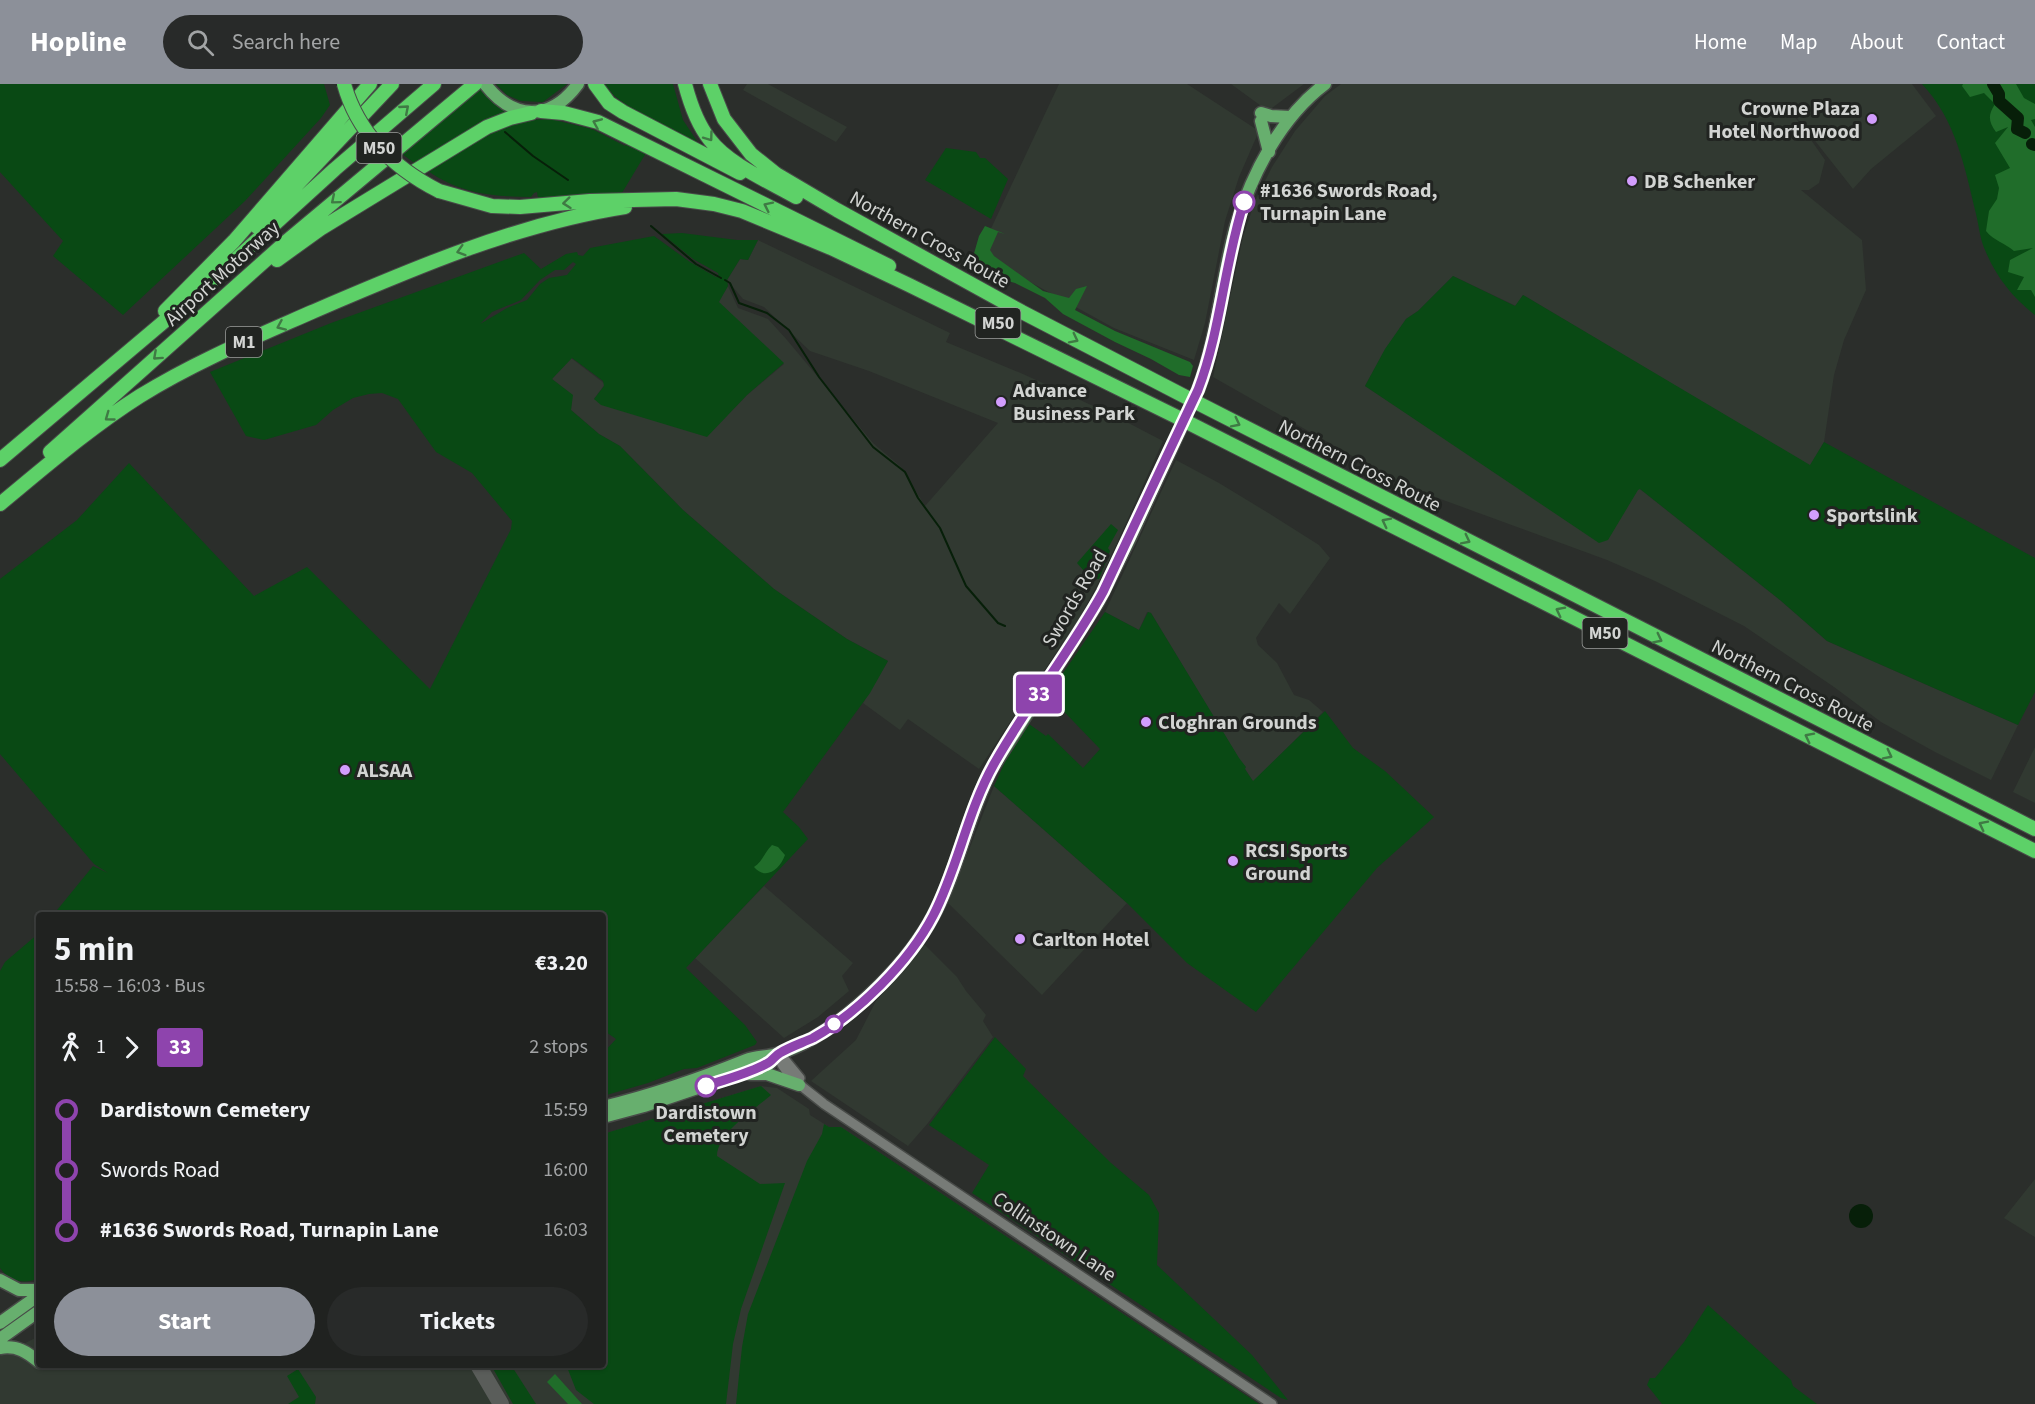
<!DOCTYPE html>
<html lang="en">
<head>
<meta charset="utf-8">
<style>
	:root { --surface:#202220; --page:#282a29; --text:#f1f3f6; --muted:#a2a4a5; --line:#3d3f3e; --accent:#8c9099 }
	body { margin:0; font-family:"Source Sans 3",sans-serif; background:var(--page); color:var(--text); height:100vh; display:flex; flex-direction:column; font-size:22px; white-space:nowrap }
	* { box-sizing:border-box; margin:0 }
	p { font-size:20px; color:var(--muted) }
	.icon { flex:none; width:33px; height:33px; fill:none; stroke:currentColor; stroke-width:2; stroke-linecap:round; stroke-linejoin:round }
	.map { position:relative; flex:1; overflow:hidden }
	.details { position:absolute; left:36px; top:828px; width:570px; height:456px; display:flex; flex-direction:column; background:var(--surface); border-radius:6px; box-shadow:0 2px 4px #0004,0 0 0 2px var(--line) }
	.details>* { flex:none }
	.badge { padding:0 12px; border-radius:4px; font-size:21px; line-height:39px }
	.map>.badge { position:absolute; translate:-50% -50%; box-shadow:0 0 0 3px #fff }
	.legs { display:flex; align-items:center; gap:9px; height:66px; padding:0 18px; font-size:20px }
	.legs p { margin-inline-start:auto }
	.head { display:flex; align-items:center; justify-content:space-between; height:102px; padding:0 18px }
	h1 { font-size:33px; font-weight:700; line-height:45px }
	.button { display:flex; gap:12px; margin-top:auto; padding:12px 18px }
	.button a { flex:1; height:69px; border-radius:36px; background:var(--accent); color:#fff; font-size:24px; font-weight:700; line-height:69px; text-align:center }
	.button a+a { background:var(--page); color:var(--text) }
	ul { padding:0 18px; list-style:none }
	li { display:flex; align-items:center; gap:21px; height:60px; font-size:22px }
	li i { display:grid; place-items:center; width:9px; height:100%; margin:0 8px; background:currentColor }
	li i::after { content:''; width:15px; height:15px; margin:-8px; border:4px solid; border-radius:50%; background:var(--surface) }
	li p { margin-inline-start:auto }
	li:first-child i { background:linear-gradient(#0000 50%,currentColor 0) }
	li:last-child i { background:linear-gradient(currentColor 50%,#0000 0) }
	header { display:flex; align-items:center; gap:36px; box-sizing:border-box; height:84px; padding:0 30px; background:var(--accent); color:#fff }
	header strong { font-size:28px }
	nav { display:flex; gap:33px; margin-inline-start:auto; font-size:21px }
	.search { width:420px; height:54px; background:var(--page); display:flex; align-items:center; gap:15px; box-sizing:border-box; padding:0 21px; border-radius:33px; color:var(--muted); font-size:22px }
	.map>svg:first-child { display:block }
</style>
</head>
<body>
<header>
<strong>Hopline</strong>
<div class="search"><svg class="icon" aria-label="search" viewBox="0 0 24 24"><circle cx="10" cy="10" r="6"/><path d="M15 15l6 6"/></svg>Search here</div>
<nav><a>Home</a><a>Map</a><a>About</a><a>Contact</a></nav>
</header>
<div class="map">
<svg width="2035" height="1320" viewBox="0 0 2035 1320">
	<rect width="100%" height="100%" fill="#2b2e2b"/>
	<path fill="#313931" d="M747,0H768L847,43L836,58L743,6Z
		M1059,0H1187L1259,47L1239,93L1225,137L1205,239L1194,276L1114,244L979,170Z
		M1231,0H1304L1268,27Z
		M1341,0H1912L1936,32L1871,85L1853,105L1786,20L1825,76L1819,99L1809,106H1801L1862,156L1866,206L1844,256L1834,291L1824,358L1810,382L1523,211L1516,222L1453,192L1418,227L1406,235L1385,266L1365,302L1485,381L1640,405L1780,516L1827,557L2018,641L1991,696L1935,668L1881,638L1834,603L1744,542L1655,497L1607,476L1405,402L1213,293L1243,153L1255,117L1272,83L1295,47L1325,12Z
		M758,156L950,249L946,258L1023,290L1113,331L1163,357L1102,492L1081,531L979,685L908,635L900,646L863,619L888,577L847,555L774,505L683,426L620,362L599,350L571,326L572,311L552,295L571,274L605,300L594,315L707,352L747,311L784,280L718,218L728,202L738,224L768,235L787,256L873,359L901,383L925,422L998,339L869,287L810,267L764,223L743,215L727,196L740,175L748,176Z
		M1176,376L1219,399L1270,430L1319,461L1330,474L1290,530L1279,519L1256,554L1258,561L1277,579L1294,611L1309,616L1323,628L1253,698L1151,529L1147,528L1139,546L1105,528Z
		M2035,663V719L2013,708Z
		M994,702L1127,819L1042,911L948,819Z
		M764,802L853,879L842,892L849,907L818,933L784,954L695,874Z
		M924,860L957,893L966,907L986,931L983,937L993,953L928,1039L908,1062L811,997L856,956L876,917L911,878Z
		M761,1002L777,1004L809,1025L810,1031L829,1043H841L1259,1320H0V1272L39,1252V1281H603V1050Z
		M2035,1095V1153L2004,1134Z"/>
	<path fill="#094914" fill-rule="evenodd" d="M0,0H324L330,21L321,34L245,117L123,231L53,172L63,157L0,88Z
		M496,0H567L543,18L521,17L507,11Z
		M605,0H673L683,36L699,60C677,49 614,21 605,0Z
		M1922,0H2035V231C2013,214 1996,193 1985,166C1980,155 1979,142 1976,130C1965,84 1956,36 1922,0Z
		M480,1L493,17L507,28L417,81L398,67Z
		M550,35L592,45L625,62L627,59L646,69L622,109L538,114L537,108L534,109L531,113C493,113 459,109 428,87C457,68 488,44 522,37C531,36 541,36 550,35Z
		M946,64L976,68L980,74H985L1008,95L991,135L925,96Z
		M682,149L737,156H758L748,176L740,175L727,196L728,202L719,218L784,279L747,311L707,353L601,321L594,315L604,302L603,297L572,274L552,295L573,311L571,326L599,350L620,362L683,426L774,505L847,555L888,577L870,609L783,728L799,743L808,755L686,884L745,941L757,958L755,961L697,984L684,985L648,999L603,1012V969L616,955L603,946V831H53L93,782L108,789L94,780L0,670V495L77,436L129,379L254,512L307,483L430,605L511,445L512,437L472,389L436,368L398,315L382,309L369,310L353,314L333,326L316,341L264,356L246,352L210,288L331,239L524,169L541,185L566,170L577,168L578,171L583,172L590,164L654,152L690,178L716,193H719L718,189L693,175L662,150ZM573,178L576,180L567,191L549,194L540,200L527,216L507,224L480,240L492,228L521,216L540,196L555,186H564Z
		M1453,192L1515,222L1523,211L1810,381L1824,358L2035,474V608L2018,641L1827,557L1780,516L1640,405L1638,406L1608,456L1599,459L1365,302L1385,265L1406,235L1418,227Z
		M1111,440L1118,446L1108,464L1110,467L1099,495H1091L1077,479Z
		M1105,528L1139,546L1148,528L1151,529L1239,674L1246,683L1245,685L1253,697L1325,627L1353,664L1385,687L1434,733L1377,784L1256,928L1187,879L1127,819L994,702L1005,678L1029,640L1046,652L1048,650L1083,684L1100,665L1048,611Z
		M39,849V1194C25,1201 9,1197 0,1184V887L5,878Z
		M995,953L1026,985L1023,992L1111,1079L1149,1111L1159,1129L1157,1181L1252,1271L1288,1316L1281,1314L972,1109L989,1081L929,1041Z
		M761,1002L771,1011C755,1025 717,1049 717,1072L760,1100L785,1099L741,1225L733,1260L726,1320H594L576,1306L567,1283L568,1281H603V1050Z
		M824,1040L829,1043H841L1259,1320H736L742,1263L748,1230L807,1077L822,1050Z
		M1708,1221L1791,1296L1793,1302L1817,1320H1662L1647,1301L1650,1294H1655L1684,1258Z
		M491,1281H511L536,1320H513Z
		M298,1285L316,1313L315,1320H288L299,1313L287,1292Z"/>
	<path fill="#206d2a" d="M1963,0H2016L2024,14L2035,20V35L2031,36L2035,43V213L2031,206H2017L2024,193L2008,188L2010,176L2033,164L2014,167C2005,159 1994,157 1986,147L1989,127L1997,115L1999,104L1995,91L2010,84L1995,59L2008,43L1996,48C1988,37 1988,31 1995,20L1984,9L1970,13L1962,2Z
		M985,142L1005,150L998,148L990,166L994,172L1043,207L1069,214L1076,205L1087,202L1075,226L1115,247L1190,278L1193,282L1190,293L1179,291L1151,275L1115,258L1063,230L1045,214L1015,199L1004,196L984,184L973,173L979,152Z
		M772,761L778,763L785,771C780,785 766,797 754,783C763,777 764,769 772,761Z
		M555,1290L582,1320H568L547,1298Z"/>
	<path fill="#071f09" d="M1849 1132a12 12 0 1 1 24 0a12 12 0 1 1-24 0Z"/>
	<g fill="none" stroke-linecap="round" stroke-linejoin="round">
		<path stroke="#071f09" stroke-width="2" d="M505,48L533,72L568,96
			M651,142L696,180L721,194
			M725,196L730,199L739,219L767,229L789,246L819,293L873,363L905,388L918,414L940,444L966,502L998,539L1005,542"/>
		<path stroke="#071f09" stroke-width="12" d="M1993,0L1999,10V17L2018,34L2017,45L2025,49
			M2032,60L2035,61"/>
		<path stroke="#5a5d5a" stroke-width="16" d="M478,1281L501,1320"/>
		<path stroke="#444744" stroke-width="12" stroke-dasharray="12 6" stroke-linecap="butt" d="M1181,344L1197,308"/>
		<defs>
			<path id="minor" d="M777,970C785,993 806,1005 824,1020L1272,1320
				M777,970L786,977L800,994"/>
			<path id="major" d="M485,0C513,36 550,38 578,0
				M1261,29L1271,32L1290,33
				M1261,37L1269,68
				M1198,306C1218,253 1221,196 1236,142C1252,89 1281,33 1325,0
				M750,990H767L799,1001
				M603,1023C652,1011 699,995 746,976C756,972 767,973 777,970C834,953 904,885 932,834C958,787 967,733 991,686L1098,518L1128,458L1180,345
				M603,1033L644,1022L751,986L769,980L777,970
				M0,1196L19,1206H39
				M0,1239L39,1211
				M0,1255L39,1227
				M0,1264C17,1261 27,1268 39,1278"/>
			<path id="highway" d="M595,0L609,19L623,28L740,89
				M685,0C690,19 697,40 710,56C728,80 770,98 796,113
				M710,0L724,35L751,70L776,90L837,126L1022,228L1184,312L2035,745
				M541,27L564,29L598,38L889,182
				M439,107L492,122L520,123L590,117L676,115L714,120L742,127L831,164L909,201L1175,332L2035,767
				M257,143L392,0
				M277,176L320,145L487,43L510,34L531,29
				M165,227L234,157L370,0
				M50,368L287,157L475,0
				M0,376L212,197L335,85L434,0
				M0,420C46,382 91,343 140,312C195,278 253,254 312,228C412,185 516,140 625,123"/>
		</defs>
		<use href="#minor" stroke="#484b48" stroke-width="12"/>
		<use href="#major" stroke="#484b48" stroke-width="15"/>
		<use href="#highway" stroke="#484b48" stroke-width="16"/>
		<use href="#minor" stroke="#777b77" stroke-width="9"/>
		<use href="#major" stroke="#67af6e" stroke-width="12"/>
		<use href="#highway" stroke="#5dd168" stroke-width="14"/>
		<defs>
			<path id="highway-bridge" d="M344,0C358,50 394,84 439,107"/>
		</defs>
		<use href="#highway-bridge" stroke="#484b48" stroke-width="16" stroke-linecap="butt"/>
		<use href="#highway-bridge" stroke="#5dd168" stroke-width="14"/>
	</g>
	<defs><path id="oneway-chevron" d="M-2-3.5L2.5 0L-2 3.5" fill="none" stroke-width="1.6" stroke-linecap="round" stroke-linejoin="round" transform="scale(1.5)"/></defs>
	<g stroke="#3f7a44">
		<use href="#oneway-chevron" transform="translate(405 25) rotate(-41)"/>
		<use href="#oneway-chevron" transform="translate(597 39) rotate(-157)"/>
		<use href="#oneway-chevron" transform="translate(709 53) rotate(54)"/>
		<use href="#oneway-chevron" transform="translate(335 116) rotate(140)"/>
		<use href="#oneway-chevron" transform="translate(567 119) rotate(174)"/>
		<use href="#oneway-chevron" transform="translate(768 122) rotate(-154)"/>
		<use href="#oneway-chevron" transform="translate(461 167) rotate(163)"/>
		<use href="#oneway-chevron" transform="translate(281 242) rotate(156)"/>
		<use href="#oneway-chevron" transform="translate(1074 255) rotate(27)"/>
		<use href="#oneway-chevron" transform="translate(157 272) rotate(138)"/>
		<use href="#oneway-chevron" transform="translate(109 333) rotate(144)"/>
		<use href="#oneway-chevron" transform="translate(1236 339) rotate(27)"/>
		<use href="#oneway-chevron" transform="translate(1386 438) rotate(-153)"/>
		<use href="#oneway-chevron" transform="translate(1466 456) rotate(27)"/>
		<use href="#oneway-chevron" transform="translate(1560 527) rotate(-153)"/>
		<use href="#oneway-chevron" transform="translate(1658 555) rotate(27)"/>
		<use href="#oneway-chevron" transform="translate(1809 653) rotate(-153)"/>
		<use href="#oneway-chevron" transform="translate(1888 671) rotate(27)"/>
		<use href="#oneway-chevron" transform="translate(1983 741) rotate(-153)"/>
	</g>
	<g fill="none" stroke-linecap="round" stroke-linejoin="round">
		<defs>
			<path id="line-1" d="M706,1002C726,995 748,990 766,980C772,978 774,972 780,969C790,963 802,959 813,954C858,929 909,878 933,832C958,784 967,728 994,680C1027,621 1070,568 1103,508L1198,306C1221,246 1224,180 1244,118"/>
		</defs>
		<use href="#line-1" stroke="#fff" stroke-width="14"/>
		<use href="#line-1" stroke="#8e44ad" stroke-width="9"/>
	</g>
	<g fill="#d29dfd" stroke="#212421" stroke-width="2">
		<circle cx="1872" cy="35" r="6"/>
		<circle cx="1632" cy="97" r="6"/>
		<circle cx="1001" cy="318" r="6"/>
		<circle cx="1814" cy="431" r="6"/>
		<circle cx="1146" cy="638" r="6"/>
		<circle cx="345" cy="686" r="6"/>
		<circle cx="1233" cy="777" r="6"/>
		<circle cx="1020" cy="855" r="6"/>
	</g>
	<g fill="#fff" stroke="#8e44ad" stroke-width="3">
		<circle cx="1244" cy="118" r="10"/>
		<circle cx="834" cy="940" r="8"/>
		<circle cx="706" cy="1002" r="10"/>
	</g>
	<g text-anchor="middle" stroke-width="6" stroke-linejoin="round" paint-order="stroke">
		<g fill="#212421" stroke="#9d9f9d" stroke-width="1.5">
			<rect x="356.5" y="49" width="45" height="30" rx="4.5"/>
			<rect x="975.5" y="224" width="45" height="30" rx="4.5"/>
			<rect x="226" y="243" width="36" height="30" rx="4.5"/>
			<rect x="1582.5" y="534" width="45" height="30" rx="4.5"/>
		</g>
		<g font-size="18" font-weight="bold" fill="#d2d4d2">
			<text x="379" y="70">M50</text>
			<text x="998" y="245">M50</text>
			<text x="244" y="264">M1</text>
			<text x="1605" y="555">M50</text>
		</g>
		<g font-size="20" font-weight="bold" fill="#d2d4d2" stroke="#212421" text-anchor="start">
			<text x="1860" y="31" text-anchor="end">Crowne Plaza<tspan x="1860" dy="23">Hotel Northwood</tspan></text>
			<text x="1644" y="104">DB Schenker</text>
			<text x="1013" y="313">Advance<tspan x="1013" dy="23">Business Park</tspan></text>
			<text x="1826" y="438">Sportslink</text>
			<text x="1158" y="645">Cloghran Grounds</text>
			<text x="357" y="693">ALSAA</text>
			<text x="1245" y="773">RCSI Sports<tspan x="1245" dy="23">Ground</tspan></text>
			<text x="1032" y="862">Carlton Hotel</text>
		</g>
		<g font-size="20" font-weight="bold" fill="#d2d4d2" stroke="#212421" text-anchor="start">
			<text x="1260" y="113">#1636 Swords Road,<tspan x="1260" dy="23">Turnapin Lane</tspan></text>
			<text x="706" y="1035" text-anchor="middle">Dardistown<tspan x="706" dy="23">Cemetery</tspan></text>
		</g>
		<g font-size="20" fill="#d2d4d2" stroke="#212421">
			<text transform="translate(930 155) rotate(29)" y="7">Northern Cross Route</text>
			<text transform="translate(222 189) rotate(-42)" y="7">Airport Motorway</text>
			<text transform="translate(1360 381) rotate(27)" y="7">Northern Cross Route</text>
			<text transform="translate(1074 514) rotate(-60)" y="7">Swords Road</text>
			<text transform="translate(1793 601) rotate(27)" y="7">Northern Cross Route</text>
			<text transform="translate(1055 1152) rotate(34)" y="7">Collinstown Lane</text>
		</g>
	</g>
</svg>
<b class="badge" style="left:1039px;top:610px;background:#8e44ad;color:#fff">33</b>
<section class="details">
<div class="head"><div><h1>5 min</h1><p>15:58 – 16:03 · Bus</p></div><b>€3.20</b></div>
<div class="legs"><svg class="icon" aria-label="walk" viewBox="0 0 24 24"><circle cx="13" cy="4" r="2"/><path d="M13 8l-2 6 4 7M11 14l-3 7M7 12l3-4h3l4 4"/></svg>1<svg class="icon" aria-label="forward" viewBox="0 0 24 24"><path d="M9 5l7 7-7 7"/></svg><b class="badge" style="background:#8e44ad;color:#fff">33</b><p>2 stops</p></div>
<ul>
<li><i style="color:#8e44ad"></i><b>Dardistown Cemetery</b><p>15:59</p></li>
<li><i style="color:#8e44ad"></i><span>Swords Road</span><p>16:00</p></li>
<li><i style="color:#8e44ad"></i><b>#1636 Swords Road, Turnapin Lane</b><p>16:03</p></li>
</ul>
<div class="button"><a>Start</a><a>Tickets</a></div>
</section>
</div>
</body>
</html>
